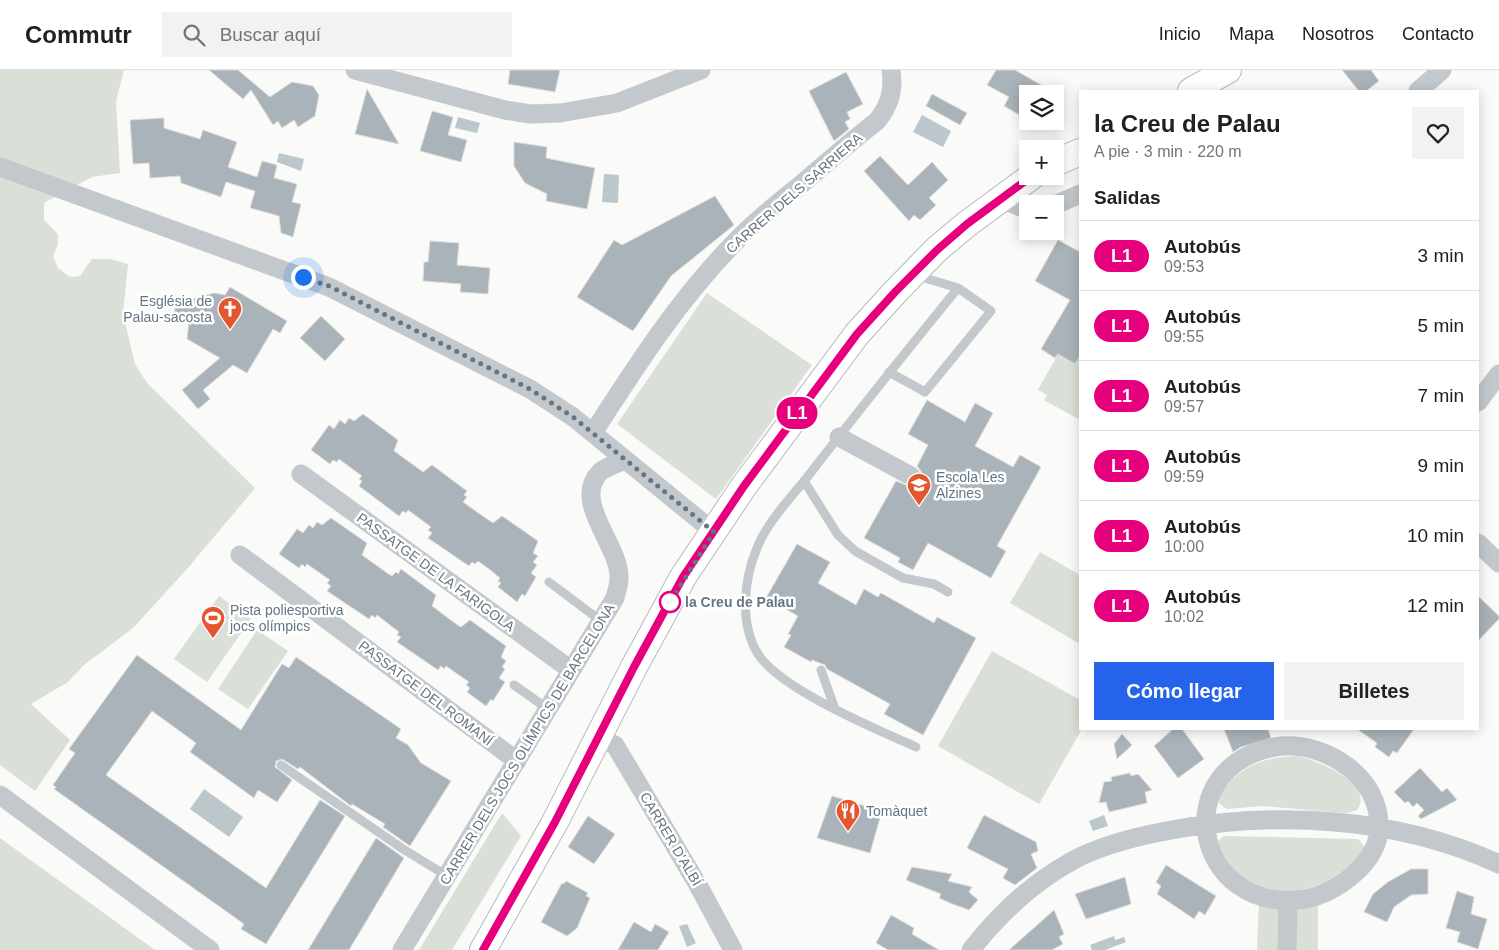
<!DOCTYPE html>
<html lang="es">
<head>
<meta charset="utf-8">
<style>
	:root { --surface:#fff; --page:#f2f2f2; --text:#202124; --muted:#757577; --line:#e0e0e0; --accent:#2563eb }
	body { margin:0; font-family:Helvetica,sans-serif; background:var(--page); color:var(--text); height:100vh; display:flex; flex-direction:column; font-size:19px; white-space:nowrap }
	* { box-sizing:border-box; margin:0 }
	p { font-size:16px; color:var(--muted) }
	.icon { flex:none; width:28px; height:28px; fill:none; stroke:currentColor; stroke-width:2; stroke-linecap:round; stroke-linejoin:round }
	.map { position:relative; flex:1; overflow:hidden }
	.side { position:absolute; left:1079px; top:20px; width:400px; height:640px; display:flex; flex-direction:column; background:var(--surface); border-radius:0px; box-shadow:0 2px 12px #0003 }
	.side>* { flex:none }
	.badge { padding:0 10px; border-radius:16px; font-size:18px; line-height:32px }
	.controls { position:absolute; left:1019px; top:15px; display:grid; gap:10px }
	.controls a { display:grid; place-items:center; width:45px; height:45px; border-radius:0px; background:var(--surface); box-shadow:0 2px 12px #0003; font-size:25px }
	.you { position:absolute; width:25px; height:25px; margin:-12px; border:4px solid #fff; border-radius:50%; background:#1a73e8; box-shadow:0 0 0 8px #1a73e833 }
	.map>.badge { position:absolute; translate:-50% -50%; box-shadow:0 0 0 2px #fff }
	h2 { padding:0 15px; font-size:19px; line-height:45px }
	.round { display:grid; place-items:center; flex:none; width:52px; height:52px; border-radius:0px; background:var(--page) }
	.overview { display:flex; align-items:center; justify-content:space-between; height:85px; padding:0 15px }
	h1 { font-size:24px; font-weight:600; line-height:38px }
	.button { display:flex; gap:10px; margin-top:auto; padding:10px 15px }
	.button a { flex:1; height:58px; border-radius:0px; background:var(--accent); color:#fff; font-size:20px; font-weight:600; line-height:58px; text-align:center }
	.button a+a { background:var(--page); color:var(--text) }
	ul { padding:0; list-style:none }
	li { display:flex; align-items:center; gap:15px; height:70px; padding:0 15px; border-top:1px solid var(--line) }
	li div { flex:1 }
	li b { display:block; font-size:19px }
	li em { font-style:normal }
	li .badge { min-width:55px; font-weight:700; text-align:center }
	header { display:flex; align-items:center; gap:30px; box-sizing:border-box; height:70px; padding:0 25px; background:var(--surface); border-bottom:1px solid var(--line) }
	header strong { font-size:24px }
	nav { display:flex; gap:28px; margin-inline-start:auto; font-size:18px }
	.search { width:350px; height:45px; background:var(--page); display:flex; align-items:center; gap:12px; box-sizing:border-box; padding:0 18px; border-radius:0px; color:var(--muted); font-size:19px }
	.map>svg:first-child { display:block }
</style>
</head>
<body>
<header>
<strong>Commutr</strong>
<div class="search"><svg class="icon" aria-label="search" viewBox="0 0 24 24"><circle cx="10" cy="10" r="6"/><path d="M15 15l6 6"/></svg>Buscar aquí</div>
<nav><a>Inicio</a><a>Mapa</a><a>Nosotros</a><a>Contacto</a></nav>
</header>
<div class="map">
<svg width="1499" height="880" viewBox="0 0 1499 880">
	<rect width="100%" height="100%" fill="#fafaf8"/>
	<path fill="#dadfd7" d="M0,0H124L116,31L120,103L92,107L44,133V150L58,164V175L53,186L58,198L70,207L80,206L92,189H110L128,194L123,244L135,294L147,313L255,418L187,499L133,558L84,595L68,612L31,634L70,670L35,721L0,695Z
		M707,223L812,295L716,429L617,354Z
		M1058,284L1080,286V350L1044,330L1047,325L1038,320Z
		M1040,482L1080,505V574L1010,533Z
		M219,526L251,549L207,612L174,589Z
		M257,560L288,581L248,639L218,619Z
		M992,581L1080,630V659H1082L1039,734L938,676Z
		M1296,686C1315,688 1376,715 1357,740L1347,743L1261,736L1227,739L1219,733C1219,723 1222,719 1229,713C1247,693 1269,687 1296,686Z
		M502,743L521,766L452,880H419Z
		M1223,766L1358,769L1364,776C1363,786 1355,791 1348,797C1321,821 1281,829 1248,811C1232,802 1226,788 1217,773Z
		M0,768L155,880H0Z
		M1259,830L1318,832V880H1257Z"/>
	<path fill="#bbc7cb" d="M922,45L951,61L943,77L913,62Z
		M458,47L480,53L477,63L455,58Z
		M279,83L304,89L301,101L277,92Z
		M604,104L619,105L618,133L602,132Z
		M204,719L243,747L229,767L190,739Z
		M1104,745L1108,756L1093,761L1089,751Z
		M687,854L696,873L687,877L679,856Z
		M1114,866L1115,870L1124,867L1126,872L1105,880H1092L1090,875Z"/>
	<path fill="#aab3b9" stroke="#dcdcda" d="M209,0H238L270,27L292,12L313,16L319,25L315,46L298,57L294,50L282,58L278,51L273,55L251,20L243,29Z
		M510,0H560L555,22L508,14Z
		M996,0H1015L1057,24H1028V50L1004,36L1009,27L987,15Z
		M1342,0H1371L1379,11L1366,21H1359Z
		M846,2L863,34L847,42L850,49L845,52L849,59L834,71L809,21Z
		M367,19L399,74L355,64Z
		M932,24L967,43L960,55L926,36Z
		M432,41L453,47L448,65L467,70L461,92L420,81Z
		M164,48V58L200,69L203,60L237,72L228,97L257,107L262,91L277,95L274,108L297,114L292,132L301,134L293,167L281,163L279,146L250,138L255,121L226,112L221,127L181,113L180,106L150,108L149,93L133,94L130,50Z
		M514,72L547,77L546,88L595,98L587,139L546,131L547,124L525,113L514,96Z
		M880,86L908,115L932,92L948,110L929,128L936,135L920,150L914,145L909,151L864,101Z
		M715,126L734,155L671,206L633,261L577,227L614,170L622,175Z
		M1058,170L1080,182V286L1075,294L1058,284L1055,288L1041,279L1070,230L1035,211Z
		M430,171L459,173L457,195L490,198L488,224L460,222L461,214L423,211L424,192H428Z
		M230,217L287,251L280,263L273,259L247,303L233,295L203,320L210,329L198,339L182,320L220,288L187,269L189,251L173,245L177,233L214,223L225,225Z
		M321,246L345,269L325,291L300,268Z
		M927,330L965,352L975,333L993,343L975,376L1013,397L1020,385L1041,397L997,476L1006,481L991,508L928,473L913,500L898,492L900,488L864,468L896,411L911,417L921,411V401L917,396L928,375L908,364Z
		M363,344L398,370L394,381L423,402L432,395L467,421L464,425L467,427L463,432L477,442L493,453L502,446L538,471L533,483L538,486L533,492L537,495L531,503L536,507L525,526L522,524L517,532L498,517L501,513L498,511L500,508L489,499L478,491L475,494L472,492L469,496L428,468L432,463L428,460L431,457L419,448L408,440L406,443L403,441L399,446L359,416L362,411L359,409L362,406L339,389L337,392L333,390L330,394L311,380L329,355L334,359L340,350L345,354L349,348L354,351Z
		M331,448L367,473L362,485L387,503L392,506L396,502L398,504L401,499L436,525L432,536L456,554L461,557L470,550L506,576L501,587L506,591L502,597L505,599L499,608L505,612L493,631L491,629L486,636L467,622L470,618L466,615L469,612L446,596L444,599L441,596L438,600L397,572L401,567L397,565L399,562L377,545L375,548L372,545L369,549L327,521L331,516L327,513L330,510L307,494L305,497L302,494L299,498L279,484L297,459L303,463L309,455L313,458L317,452L322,455Z
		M797,474L830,492L818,513L856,535L864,519L878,527L881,523L934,553L937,547L976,568L923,665L884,644L890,634L827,599L825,595L812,590L811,592L784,577L791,565L788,564L798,546L766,528Z
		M1478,526L1499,546V549L1478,571Z
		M137,585L241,660L282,594L289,598L296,587L401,659L396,668L408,675L421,693L451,711L410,776L383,757L385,754L352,734L351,736L300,697L298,699L282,689L276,691L275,697L292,710L277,732L258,720L254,728L190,682L196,673L152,641L106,705L266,818L320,730L345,746L266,874L241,859L244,854L54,719L56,717L53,715L75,683L69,679Z
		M1173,659H1182L1204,689L1178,708L1154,676Z
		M1224,659H1268L1271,668L1241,677L1233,682Z
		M1357,659H1414L1397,683L1393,681L1389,687L1375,677L1377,673Z
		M1122,664L1132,675L1117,689L1114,674Z
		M1420,698L1442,722L1447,718L1457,730L1421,749L1418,746L1424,740L1417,733L1413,737L1408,731L1405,733L1394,722Z
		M1130,703L1131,706L1138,704L1152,720L1145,722L1147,733L1109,742L1106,732L1099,733L1104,712L1112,711L1111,707Z
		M832,726L882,741L870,783L817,768Z
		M984,745L1036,772L1038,781L1031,784L1037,798L1015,815L1003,808L1008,799L967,778Z
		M588,746L615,764L594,794L568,777Z
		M376,768L404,788L349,880H308Z
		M1166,795L1216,826L1205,845L1199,841L1194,849L1157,824L1161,816L1156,812Z
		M912,797L952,804L948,811L972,817L969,822L978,830L969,840L950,833L939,828L941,824L906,810Z
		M1411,799H1428V824L1411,825L1394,837L1387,852L1364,842L1373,824L1388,812Z
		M1125,807L1131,834L1086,849L1075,824Z
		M566,811L588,823L586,826L590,828L577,858L567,866L541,852L562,813L564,814Z
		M1457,821L1474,827L1471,844L1487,849L1478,879L1457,872L1460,862L1446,858Z
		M1054,840L1064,864L1059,867L1063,874L1052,880H1009Z
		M891,845L914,858L912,864L939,880H888L876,873Z
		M634,852L651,862L655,854L669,862L658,880H618Z"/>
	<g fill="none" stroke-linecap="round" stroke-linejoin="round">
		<defs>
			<path id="secondary" d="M1191,21L1228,0
				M1055,93L1080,82
				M483,880L555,752L634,597L683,507L744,416L857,264L896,221L937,179L967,154L1032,106"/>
		</defs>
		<use href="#secondary" stroke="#b3babf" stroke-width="28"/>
		<path stroke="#c3c8cc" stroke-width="9" d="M889,302L925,322L991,241L958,218L915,205
			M804,411L838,465L855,481L903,508L934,514L948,522
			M549,512L601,551
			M821,600L835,639
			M514,615L548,639
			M916,677C876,659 780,619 758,584C739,553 744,509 757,478C768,450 794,425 812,401C860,339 909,278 958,218
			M281,695L403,779L447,806"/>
		<path stroke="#c3c8cc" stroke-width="19" d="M355,0L505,40L530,44L560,43L617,33L701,0
			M1418,21L1442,0
			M0,97L329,217L530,319L573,347L714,462
			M999,128L1028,140
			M1055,135L1080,124
			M1478,332L1499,304
			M593,363C636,296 681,226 738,169C756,150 778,133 798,117C824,95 850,72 877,51C890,35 894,20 891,0
			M839,367L911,406
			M301,404L571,600
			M1478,473L1499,493
			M240,485L517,691
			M598,668L615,675L698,815L733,880
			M1282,676C1327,673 1380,707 1379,757C1379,792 1336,824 1305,829C1192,846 1164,691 1282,676Z
			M0,725L210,880
			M402,880L615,528C616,522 619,516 619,509C621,476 571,432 600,402C606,397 618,393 625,390
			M971,880C999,844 1032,813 1072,791C1101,775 1134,767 1166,761C1275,740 1397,747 1499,794
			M1287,880L1288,830"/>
		<use href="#secondary" stroke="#fff" stroke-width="26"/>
	</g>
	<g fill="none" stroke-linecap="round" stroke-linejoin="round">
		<defs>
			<path id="line" d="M483,880L555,752L634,597L683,507L744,416L857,264L896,221L937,180L967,154L1032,106"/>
		</defs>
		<use href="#line" stroke="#fff" stroke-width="11"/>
		<use href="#line" stroke="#e6007e" stroke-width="8"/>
		<path stroke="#657683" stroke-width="5" stroke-dasharray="0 9" d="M303,207L329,216L530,319L573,347L714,462L667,537L670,532"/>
	</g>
	<defs>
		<symbol id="church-pin" viewBox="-11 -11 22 30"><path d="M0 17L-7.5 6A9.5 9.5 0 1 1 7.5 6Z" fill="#e4572e" stroke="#fff"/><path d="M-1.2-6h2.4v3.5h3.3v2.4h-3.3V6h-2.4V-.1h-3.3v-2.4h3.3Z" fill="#fff"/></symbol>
		<symbol id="school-pin" viewBox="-11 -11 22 30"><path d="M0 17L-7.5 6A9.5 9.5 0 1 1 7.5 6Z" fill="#e4572e" stroke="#fff"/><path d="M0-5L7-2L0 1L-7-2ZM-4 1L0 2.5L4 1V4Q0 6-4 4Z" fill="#fff"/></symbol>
		<symbol id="stadium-pin" viewBox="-11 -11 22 30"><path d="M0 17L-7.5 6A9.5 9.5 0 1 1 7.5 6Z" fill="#e4572e" stroke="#fff"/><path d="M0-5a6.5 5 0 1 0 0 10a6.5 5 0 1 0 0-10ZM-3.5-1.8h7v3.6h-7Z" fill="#fff"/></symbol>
		<symbol id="restaurant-pin" viewBox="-11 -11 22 30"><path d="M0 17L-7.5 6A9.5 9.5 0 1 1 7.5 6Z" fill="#e4572e" stroke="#fff"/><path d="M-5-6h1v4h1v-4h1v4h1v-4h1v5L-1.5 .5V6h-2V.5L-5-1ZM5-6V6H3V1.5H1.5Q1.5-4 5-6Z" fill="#fff"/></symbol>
	</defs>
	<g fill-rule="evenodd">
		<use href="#church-pin" x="216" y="225" width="28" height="38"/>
		<use href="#school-pin" x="905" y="401" width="28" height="38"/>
		<use href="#stadium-pin" x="199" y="534" width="28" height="38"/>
		<use href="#restaurant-pin" x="834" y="727" width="28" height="38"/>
	</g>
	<circle fill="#fff" stroke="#e6007e" stroke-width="2.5" cx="670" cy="532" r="10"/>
	<g text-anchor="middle" stroke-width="5" stroke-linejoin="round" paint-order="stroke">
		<g font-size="14" fill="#657683" stroke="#fff">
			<text transform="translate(794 123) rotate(-41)" y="5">CARRER DELS SARRIERA</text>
			<text transform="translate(436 502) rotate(36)" y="5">PASSATGE DE LA FARIGOLA</text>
			<text transform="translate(426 623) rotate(37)" y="5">PASSATGE DEL ROMANÍ</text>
			<text transform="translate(527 674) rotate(-59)" y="5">CARRER DELS JOCS OLÍMPICS DE BARCELONA</text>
			<text transform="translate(671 769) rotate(59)" y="5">CARRER D'ALBÍ</text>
		</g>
		<g font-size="14" fill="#657683" stroke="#fff" text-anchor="start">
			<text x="212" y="236" text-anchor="end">Església de<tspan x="212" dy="16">Palau-sacosta</tspan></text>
			<text x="936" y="412">Escola Les<tspan x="936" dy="16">Alzines</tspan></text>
			<text x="230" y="545">Pista poliesportiva<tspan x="230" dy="16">jocs olímpics</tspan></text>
			<text x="866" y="746">Tomàquet</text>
		</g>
		<g font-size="14" font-weight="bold" fill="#657683" stroke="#fff" text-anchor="start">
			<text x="685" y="537">la Creu de Palau</text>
		</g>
	</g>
</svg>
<div class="controls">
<a><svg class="icon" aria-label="layers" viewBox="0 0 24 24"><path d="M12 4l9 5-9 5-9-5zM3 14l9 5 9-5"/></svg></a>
<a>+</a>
<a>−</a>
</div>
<div class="you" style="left:303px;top:207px"></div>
<b class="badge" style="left:797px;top:343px;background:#e6007e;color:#fff">L1</b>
<section class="side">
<div class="overview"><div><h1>la Creu de Palau</h1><p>A pie · 3 min · 220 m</p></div><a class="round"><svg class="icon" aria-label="heart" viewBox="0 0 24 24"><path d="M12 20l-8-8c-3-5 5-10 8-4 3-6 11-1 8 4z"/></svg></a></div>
<h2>Salidas</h2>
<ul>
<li><span class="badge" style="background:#e6007e;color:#fff">L1</span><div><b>Autobús</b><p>09:53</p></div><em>3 min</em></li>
<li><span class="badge" style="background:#e6007e;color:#fff">L1</span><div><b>Autobús</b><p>09:55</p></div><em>5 min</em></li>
<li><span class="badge" style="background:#e6007e;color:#fff">L1</span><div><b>Autobús</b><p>09:57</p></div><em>7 min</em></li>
<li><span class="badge" style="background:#e6007e;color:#fff">L1</span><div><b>Autobús</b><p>09:59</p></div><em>9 min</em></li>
<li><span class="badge" style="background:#e6007e;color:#fff">L1</span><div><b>Autobús</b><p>10:00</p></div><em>10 min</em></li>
<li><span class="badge" style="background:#e6007e;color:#fff">L1</span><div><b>Autobús</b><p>10:02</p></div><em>12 min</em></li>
</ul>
<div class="button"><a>Cómo llegar</a><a>Billetes</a></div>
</section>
</div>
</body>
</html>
